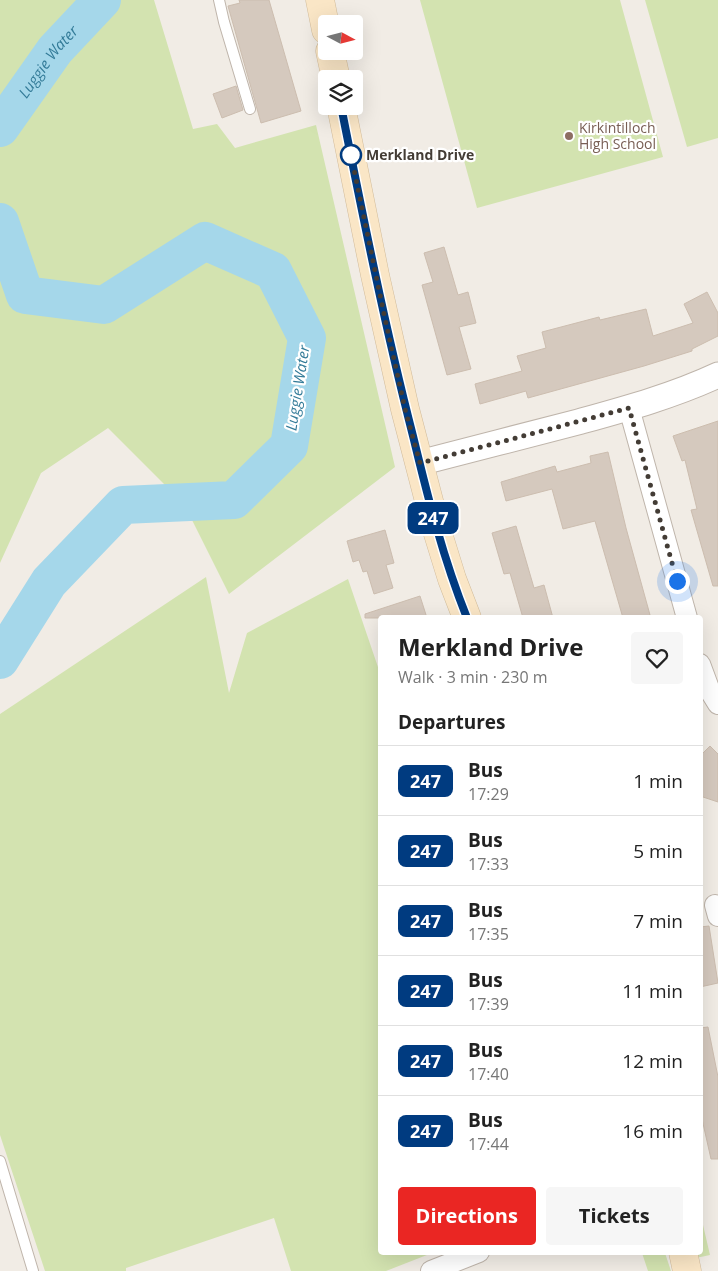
<!DOCTYPE html>
<html lang="en">
<head>
<meta charset="utf-8">
<style>
	:root { --surface:#fff; --page:#f6f6f6; --text:#222; --muted:#767676; --line:#e0e0e0; --accent:#ea2623 }
	body { margin:0; font-family:"Open Sans",sans-serif; background:var(--page); color:var(--text); height:100vh; display:flex; flex-direction:column; font-size:19px; white-space:nowrap }
	* { box-sizing:border-box; margin:0 }
	p { font-size:16px; color:var(--muted) }
	.icon { flex:none; width:28px; height:28px; fill:none; stroke:currentColor; stroke-width:2; stroke-linecap:round; stroke-linejoin:round }
	.map { position:relative; flex:1; overflow:hidden }
	.details { position:absolute; left:378px; top:615px; width:325px; height:640px; display:flex; flex-direction:column; background:var(--surface); border-radius:5px; box-shadow:0 5px 20px #0002 }
	.details>* { flex:none }
	.badge { padding:0 10px; border-radius:8px; font-size:18px; line-height:32px }
	.needle { width:32px; rotate:97deg }
	.fabs { position:absolute; left:318px; top:15px; display:grid; gap:10px }
	.fabs a { display:grid; place-items:center; width:45px; height:45px; border-radius:5px; background:var(--surface); box-shadow:0 5px 20px #0002; font-size:25px }
	.you { position:absolute; width:25px; height:25px; margin:-12px; border:4px solid #fff; border-radius:50%; background:#1a73e8; box-shadow:0 0 0 8px #1a73e833 }
	.map>.badge { position:absolute; translate:-50% -50%; box-shadow:0 0 0 2px #fff }
	h2 { padding:0 20px; font-size:19px; line-height:45px }
	.round { display:grid; place-items:center; flex:none; width:52px; height:52px; border-radius:5px; background:var(--page) }
	.head { display:flex; align-items:center; justify-content:space-between; height:85px; padding:0 20px }
	h1 { font-size:24px; font-weight:700; line-height:38px }
	.action { display:flex; gap:10px; margin-top:auto; padding:10px 20px }
	.action a { flex:1; height:58px; border-radius:5px; background:var(--accent); color:#fff; font-size:20px; font-weight:700; line-height:58px; text-align:center }
	.action a+a { background:var(--page); color:var(--text) }
	ul { padding:0; list-style:none }
	li { display:flex; align-items:center; gap:15px; height:70px; padding:0 20px; border-top:1px solid var(--line) }
	li div { flex:1 }
	li b { display:block; font-size:19px }
	li em { font-style:normal }
	li .badge { min-width:55px; font-weight:700; text-align:center }
	.map>svg:first-child { display:block }
</style>
</head>
<body>
<div class="map">
<svg width="718" height="1271" viewBox="0 0 718 1271">
	<rect width="100%" height="100%" fill="#f1ece5"/>
	<path fill="#d3e3b0" d="M0,0H154L193,129L217,124L235,148L316,125L395,467L229,594L184,504L108,428L41,473L0,563Z
		M420,0H620L663,157L477,208Z
		M645,0H718V138L687,147Z
		M206,577L229,693L247,633L348,579L380,673V1252L432,1253L386,1271H291L274,1218L126,1268V1271H45L0,1135V714Z
		M700,1212L710,1255L696,1258L695,1253L700,1252Z
		M642,1253H665L671,1271H648Z"/>
	<g fill="none" stroke-linecap="round" stroke-linejoin="round">
		<g stroke="#a5d7ea" stroke-width="38">
			<path id="s1" d="M0,128L55,50L102,0"/>
			<path d="M0,222L25,295L104,305L205,241L273,271L307,338L289,446L234,500L123,505L49,582L0,660"/>
		</g>
	</g>
	<path fill="#d5c9be" stroke="#ccbdaf" d="M239,0H269L301,111L261,123L228,6L240,3Z
		M236,86L243,110L222,118L213,94Z
		M444,247L458,295L468,292L476,323L459,327L471,369L447,375L422,285L433,282L424,253Z
		M707,292L718,313V336L692,349V351L644,366L528,398L526,391L480,404L475,384L522,371L517,356L546,348L542,332L599,317L600,320L646,309L653,336L693,323L684,304Z
		M718,421V586H713L691,510L697,509L685,460L682,461L673,436Z
		M608,452L626,528L650,615L641,618H623L595,521L563,529L552,489L506,501L501,482L555,466L557,472L591,463L590,456Z
		M516,526L534,588L544,585L553,618H523L510,573L504,574L492,533Z
		M385,530L394,563L386,565L393,588L374,594L367,571L363,572L359,560L353,562L347,541Z
		M420,596L427,618H365V614Z
		M710,746L718,754V802L700,796V756Z
		M709,926L718,983L700,987V927Z
		M708,1027L718,1077V1159H711L700,1110V1028Z"/>
	<g fill="none" stroke-linecap="round" stroke-linejoin="round">
		<defs>
			<path id="service" d="M219,0L224,22L250,109
				M0,1161L33,1271"/>
			<path id="minor" d="M629,408L687,618
				M700,664L710,691L718,704
				M715,905L718,916
				M431,1271L479,1252"/>
			<path id="tertiary" d="M419,463C472,449 525,436 578,422C625,409 673,396 718,375"/>
			<path id="secondary" d="M320,0L326,30
				M330,51L336,79
				M341,106L375,275L405,409L435,524L452,579L467,618
				M683,1252L687,1271"/>
		</defs>
		<use href="#service" stroke="#bfb5ab" stroke-width="12"/>
		<use href="#minor" stroke="#bfb5ab" stroke-width="22"/>
		<use href="#tertiary" stroke="#bfb5ab" stroke-width="27"/>
		<use href="#secondary" stroke="#d1bb9a" stroke-width="29"/>
		<use href="#service" stroke="#fff" stroke-width="10"/>
		<use href="#minor" stroke="#fff" stroke-width="20"/>
		<use href="#tertiary" stroke="#fff" stroke-width="25"/>
		<use href="#secondary" stroke="#fae6c6" stroke-width="28"/>
	</g>
	<g fill="none" stroke-linecap="round" stroke-linejoin="round">
		<defs>
			<path id="line" d="M341,106C363,217 385,327 413,436C428,498 443,558 467,618"/>
		</defs>
		<use href="#line" stroke="#fff" stroke-width="11"/>
		<use href="#line" stroke="#003b80" stroke-width="8"/>
		<path stroke="#433c35" stroke-width="5" stroke-dasharray="0 9" d="M351,155L384,314L405,409L420,463L493,444L629,408L677,581"/>
	</g>
	<circle fill="#8d6e63" stroke="#fff" stroke-width="2" cx="569" cy="136" r="5"/>
	<circle fill="#fff" stroke="#003b80" stroke-width="2.5" cx="351" cy="155" r="10"/>
	<g text-anchor="middle" stroke-width="4.5" stroke-linejoin="round" paint-order="stroke">
		<g font-size="14" fill="#785e54" stroke="#fff" text-anchor="start">
			<text x="579" y="133">Kirkintilloch<tspan x="579" dy="16">High School</tspan></text>
		</g>
		<g font-size="14" font-weight="bold" fill="#433c35" stroke="#fff" text-anchor="start">
			<text x="366" y="160">Merkland Drive</text>
		</g>
		<g font-size="15" font-style="italic" fill="#337b98" stroke="#fff">
			<text dy="5" stroke="none"><textPath href="#s1" startOffset="82">Luggie Water</textPath></text>
			<text transform="translate(298 388) rotate(-81)" y="5">Luggie Water</text>
		</g>
	</g>
</svg>
<div class="fabs">
<a><svg class="needle" viewBox="-14 -14 28 28"><path d="M0-13l5 13h-10z" fill="#e53935"/><path d="M0 13l5-13h-10z" fill="#767676"/></svg></a>
<a><svg class="icon" aria-label="layers" viewBox="0 0 24 24"><path d="M12 4l9 5-9 5-9-5zM3 14l9 5 9-5"/></svg></a>
</div>
<div class="you" style="left:677px;top:581px"></div>
<b class="badge" style="left:433px;top:518px;background:#003b80;color:#fff">247</b>
<section class="details">
<div class="head"><div><h1>Merkland Drive</h1><p>Walk · 3 min · 230 m</p></div><a class="round"><svg class="icon" aria-label="heart" viewBox="0 0 24 24"><path d="M12 20l-8-8c-3-5 5-10 8-4 3-6 11-1 8 4z"/></svg></a></div>
<h2>Departures</h2>
<ul>
<li><span class="badge" style="background:#003b80;color:#fff">247</span><div><b>Bus</b><p>17:29</p></div><em>1 min</em></li>
<li><span class="badge" style="background:#003b80;color:#fff">247</span><div><b>Bus</b><p>17:33</p></div><em>5 min</em></li>
<li><span class="badge" style="background:#003b80;color:#fff">247</span><div><b>Bus</b><p>17:35</p></div><em>7 min</em></li>
<li><span class="badge" style="background:#003b80;color:#fff">247</span><div><b>Bus</b><p>17:39</p></div><em>11 min</em></li>
<li><span class="badge" style="background:#003b80;color:#fff">247</span><div><b>Bus</b><p>17:40</p></div><em>12 min</em></li>
<li><span class="badge" style="background:#003b80;color:#fff">247</span><div><b>Bus</b><p>17:44</p></div><em>16 min</em></li>
</ul>
<div class="action"><a>Directions</a><a>Tickets</a></div>
</section>
</div>
</body>
</html>
